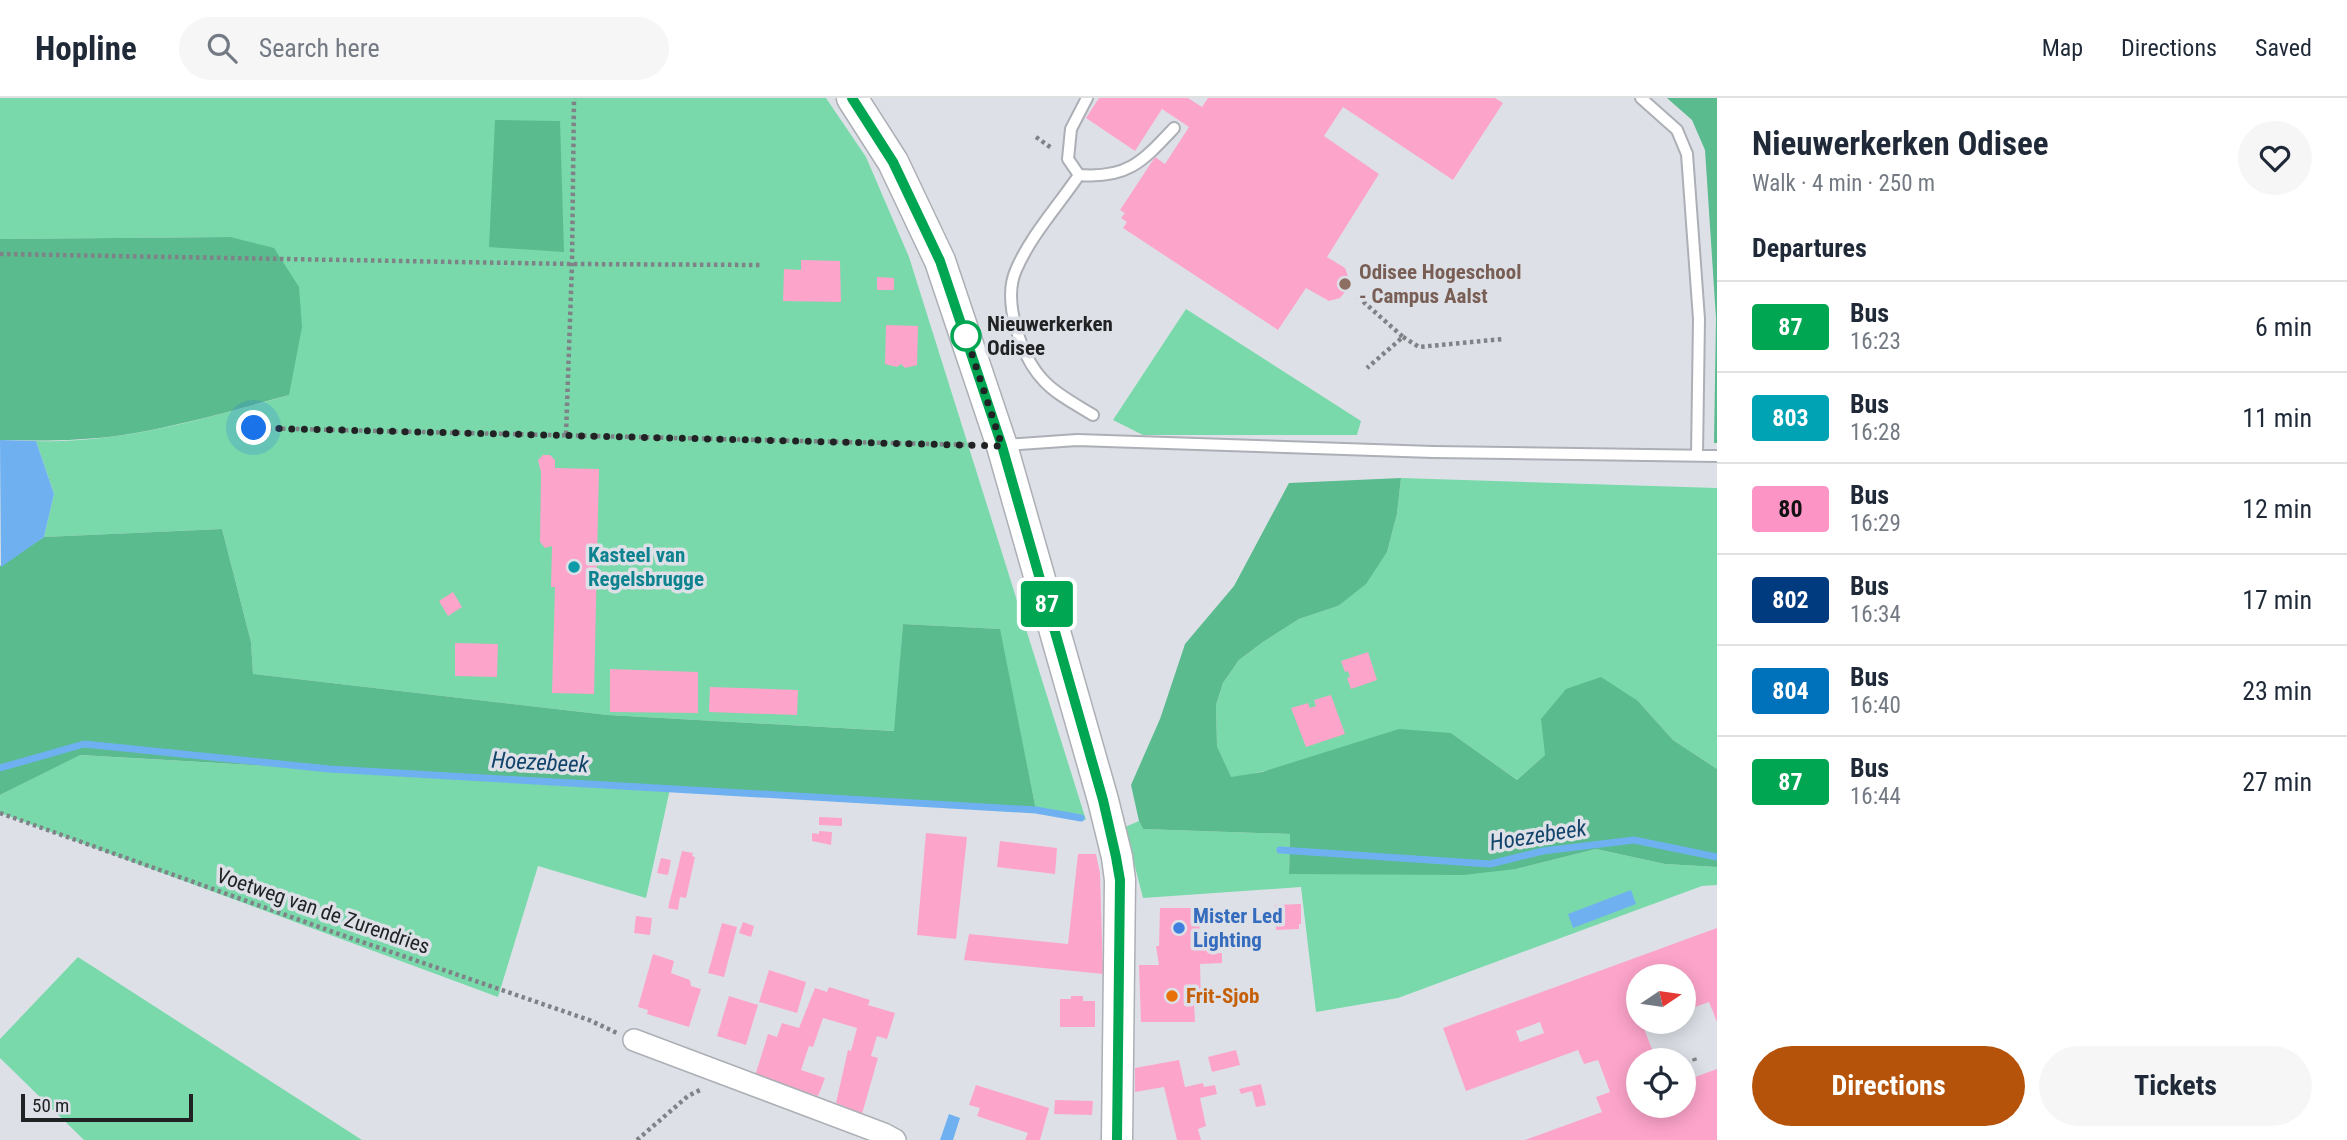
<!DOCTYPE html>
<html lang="en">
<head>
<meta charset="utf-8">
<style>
	:root { --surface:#fff; --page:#f6f6f7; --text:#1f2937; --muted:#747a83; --line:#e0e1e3; --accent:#b45309 }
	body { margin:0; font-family:"Roboto Condensed",sans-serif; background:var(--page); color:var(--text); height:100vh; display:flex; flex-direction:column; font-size:26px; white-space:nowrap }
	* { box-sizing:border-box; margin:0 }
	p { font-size:23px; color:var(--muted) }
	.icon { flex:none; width:38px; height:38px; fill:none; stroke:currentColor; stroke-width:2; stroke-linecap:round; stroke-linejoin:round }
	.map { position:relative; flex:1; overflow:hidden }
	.side { display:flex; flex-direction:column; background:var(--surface); width:630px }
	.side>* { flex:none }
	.badge { padding:0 14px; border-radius:5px; font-size:24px; line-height:46px }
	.needle { width:46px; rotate:77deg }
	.fabs { position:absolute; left:1626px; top:866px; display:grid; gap:14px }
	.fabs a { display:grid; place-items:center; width:70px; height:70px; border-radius:50%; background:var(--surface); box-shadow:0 4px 18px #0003; font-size:35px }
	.scale { position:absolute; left:21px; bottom:18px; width:172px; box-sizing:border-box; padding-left:7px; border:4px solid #212224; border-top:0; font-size:19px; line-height:24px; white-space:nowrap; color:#212224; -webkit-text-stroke:5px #dde1e7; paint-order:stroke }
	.you { position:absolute; width:35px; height:35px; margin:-18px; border:5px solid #fff; border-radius:50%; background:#1a73e8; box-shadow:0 0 0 10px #1a73e833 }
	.map>.badge { position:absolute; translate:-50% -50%; box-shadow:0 0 0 4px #fff }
	h2 { padding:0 35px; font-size:26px; line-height:63px }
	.round { display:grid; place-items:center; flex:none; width:74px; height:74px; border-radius:37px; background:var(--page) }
	.summary { display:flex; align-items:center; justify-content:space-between; height:119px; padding:0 35px }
	h1 { font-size:33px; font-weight:700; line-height:52px }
	.action { display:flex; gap:14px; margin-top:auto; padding:14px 35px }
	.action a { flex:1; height:80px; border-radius:42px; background:var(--accent); color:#fff; font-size:28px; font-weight:700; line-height:80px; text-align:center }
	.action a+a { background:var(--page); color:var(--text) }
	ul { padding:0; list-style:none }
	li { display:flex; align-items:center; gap:21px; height:91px; padding:0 35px; border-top:2px solid var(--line) }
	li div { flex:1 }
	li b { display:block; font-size:26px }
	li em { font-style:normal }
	li .badge { min-width:77px; font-weight:700; text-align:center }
	header { display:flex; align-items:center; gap:42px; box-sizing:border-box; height:98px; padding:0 35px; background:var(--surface); border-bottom:2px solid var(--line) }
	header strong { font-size:33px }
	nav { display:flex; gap:38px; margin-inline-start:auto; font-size:24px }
	.search { width:490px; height:63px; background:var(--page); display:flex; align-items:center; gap:18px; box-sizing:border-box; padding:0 24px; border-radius:38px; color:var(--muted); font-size:26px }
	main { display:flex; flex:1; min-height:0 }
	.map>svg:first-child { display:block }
</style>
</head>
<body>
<header>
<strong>Hopline</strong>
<div class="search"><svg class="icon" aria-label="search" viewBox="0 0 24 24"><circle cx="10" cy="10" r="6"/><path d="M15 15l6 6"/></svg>Search here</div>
<nav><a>Map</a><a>Directions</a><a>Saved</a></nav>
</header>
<main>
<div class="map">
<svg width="1717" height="1042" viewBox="0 0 1717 1042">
	<rect width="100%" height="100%" fill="#dde1e7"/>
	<path fill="#79d9ab" d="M0,0H826L866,59L909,159L1086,722L1036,712L999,531L903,526L895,633L608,617L253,576L251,544L222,431L44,439L54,396L36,343C121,346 208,320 289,297L230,139L0,141Z
		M1186,211L1361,323L1357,337H1143L1113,322Z
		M1401,380L1717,390V671L1673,642L1638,603L1545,657L1517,682L1451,635L1231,680L1217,648L1216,607L1223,585L1239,562L1263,544L1299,521L1338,508L1387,454L1397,416Z
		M79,657L670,691L646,800L538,768L498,899L0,715V697Z
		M1139,723L1143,731L1290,736L1289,776L1516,771L1596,751L1665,766L1717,769V787L1702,788L1398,900L1316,914L1301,789L1143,800L1125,729Z
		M78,859L362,1042H84L0,960V941Z"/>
	<path fill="#5abb8e" d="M1667,0H1717V345H1714L1716,220L1705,52L1692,22Z
		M495,22L560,23L564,154L489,149Z
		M230,139L274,150L299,189L302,229L289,297C235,312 179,328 123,337C82,343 41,343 0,342V141Z
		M1401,380L1397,416L1387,454L1366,486L1338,508L1299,521L1263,544L1239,562L1223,585L1216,607L1217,648L1231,679L1262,674L1399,631L1451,635L1517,682L1545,657L1541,621L1566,591L1601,579L1638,603L1673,642L1717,671V769L1665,766L1596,751L1516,771L1463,777L1289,776L1290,736L1143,731L1139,723L1131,687L1160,621L1185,546L1234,488L1289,385Z
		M222,431L251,544L253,576L608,617L894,633L903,526L1000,531L1036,712L80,657L0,697V468L44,439Z"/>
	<path fill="#6fb1f0" d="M0,342L36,343L54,396L44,439L1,469Z
		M1631,792L1636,806L1573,830L1568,816Z
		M949,1016L960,1020L953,1042H940Z"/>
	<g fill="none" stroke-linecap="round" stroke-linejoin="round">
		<path stroke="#6fb1f0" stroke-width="7" d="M0,670L84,646L329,671L1036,712L1081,720
			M1280,752L1490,766L1543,753L1634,742L1717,759"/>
	</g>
	<path fill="#fda4cb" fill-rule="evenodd" d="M1099,0H1188L1202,9L1208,0H1495L1503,5L1453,82L1343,9L1324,38L1379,76L1327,159L1345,170L1349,181V189L1340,200L1329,203L1306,190L1278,232L1123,130L1127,124L1121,120L1125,115L1120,112L1155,59L1165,66L1189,29L1162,11L1135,53L1086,20Z
		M801,162L840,163L841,204L783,203L784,171L801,172Z
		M877,179L894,180V192H877Z
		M886,227L918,228L917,267L905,270L901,266L897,269L885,266Z
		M543,357H550L555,362V370L599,371L594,596L552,595L555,489H551L552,448L545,450L540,444L541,374L538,362Z
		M453,494L462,509L448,518L439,503Z
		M455,545L498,546L497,579L455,578Z
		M1368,554L1377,582L1351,591L1347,580L1350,579L1348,573L1345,574L1341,563Z
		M610,571L698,574V615L610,614Z
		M710,589L798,592L797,617L709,614Z
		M1331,597L1345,636L1306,649L1291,610L1308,605L1310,610L1316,608L1314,602Z
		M819,719L842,720V728L819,727Z
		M819,733L832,734L831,747L812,743V735L819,736Z
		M926,735L967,739L956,841L917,837Z
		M1000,743L1057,750L1055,776L997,769Z
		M682,753L693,755L692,758L695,759L686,800L680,799L678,812L668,810Z
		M1078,756H1096L1100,775L1103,876L964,862L969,836L1068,846Z
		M661,760L671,762L668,777L657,775Z
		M1301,806V826H1299V831L1276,832L1275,807Z
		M1160,810H1195L1196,821H1200L1199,838H1216L1215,855H1222V865L1200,866L1201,904H1194L1195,924H1141L1139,867H1159L1156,848H1159Z
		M636,818L652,820L650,837L634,835Z
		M743,824L754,828L751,839L739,835Z
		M722,825L737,829L724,879L708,875Z
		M1717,830V924L1709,904L1684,913V878H1677L1676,874L1664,878H1638V924H1653L1643,928L1656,962H1638V1008H1684V983L1717,971V1042H1525L1602,1014L1596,999L1610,994L1606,983L1598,962L1584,966L1578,952L1466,993L1443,930ZM1540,924L1544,935L1520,944L1516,933Z
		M653,856L674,863L671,875L690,882L691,888L701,891L689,929L647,916L648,912L638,909Z
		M769,872L806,884L797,915L759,904Z
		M829,889L870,902L868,907L895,915L887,941L877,938L871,958L878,960L862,1016L836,1005L848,952L851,953L857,930L823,920L813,949L809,948L801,972L825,980L818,998L755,978L768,936L777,939L782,925L799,930L815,890L827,894Z
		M729,898L758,907L746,947L717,938Z
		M1071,898H1083V903H1095V929H1060V901H1071Z
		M1236,952L1240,967L1212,974L1208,959Z
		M1179,962L1185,989L1203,985L1204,989L1215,987L1217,996L1200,1000L1206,1028L1198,1031L1201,1042H1177L1164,989L1135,994V970Z
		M1261,986L1266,1007L1256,1009L1252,993L1241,996L1239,991Z
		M976,987L1049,1010L1040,1042H1025L1028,1035L977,1018L980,1010L969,1007Z
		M1055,1002L1093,1003L1092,1017L1054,1016Z"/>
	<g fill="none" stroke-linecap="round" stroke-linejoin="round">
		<defs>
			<path id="lane" d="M1641,0L1677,32L1687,56L1699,221L1697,357
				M1079,77L1068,61L1071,31L1087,0
				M1093,317C1077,307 1057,297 1044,283C1021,259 1002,203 1016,172C1031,137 1058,108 1079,77C1128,81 1143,63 1174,30
				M1005,347L1077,342L1433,354L1717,358"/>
			<path id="street" d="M634,942L884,1036L895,1042"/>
			<path id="secondary" d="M852,0L893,64L940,163L1002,348L1103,702L1117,759L1120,782L1117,1042"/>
		</defs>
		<use href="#lane" stroke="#acafb5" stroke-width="14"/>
		<use href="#street" stroke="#acafb5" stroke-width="24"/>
		<use href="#secondary" stroke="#acafb5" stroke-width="33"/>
		<path stroke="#7f8286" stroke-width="4.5" stroke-dasharray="3.5 3.5" stroke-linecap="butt" d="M1036,39L1053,51
			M0,156L572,166L761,167
			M1358,199L1403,239L1367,270
			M1403,239L1419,249L1503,241
			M254,330L974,347
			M566,336L572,166L574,0
			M0,715L339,836L589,922L617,935
			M1694,960L1695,963
			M637,1042L688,998L702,991"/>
		<use href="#lane" stroke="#fff" stroke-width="10"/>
		<use href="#street" stroke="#fff" stroke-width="21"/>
		<use href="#secondary" stroke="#fff" stroke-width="30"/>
	</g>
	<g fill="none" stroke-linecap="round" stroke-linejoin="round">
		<defs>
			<path id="line" d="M852,0L893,64L940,163L1002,348L1103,702L1116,759L1120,782L1117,1042"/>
		</defs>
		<use href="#line" stroke="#fff" stroke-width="16"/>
		<use href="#line" stroke="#00a651" stroke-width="10"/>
		<path stroke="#212224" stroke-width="7" stroke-dasharray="0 12.6" d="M254,330L1002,348L966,238"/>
	</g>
	<circle fill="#8d6e63" stroke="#dde1e7" stroke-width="2.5" cx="1345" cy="186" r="7"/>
	<circle fill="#fff" stroke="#00a651" stroke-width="3.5" cx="966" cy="238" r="14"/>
	<circle fill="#0f9aa8" stroke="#dde1e7" stroke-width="2.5" cx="574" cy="469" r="7"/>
	<circle fill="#3f7fe0" stroke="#dde1e7" stroke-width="2.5" cx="1179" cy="830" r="7"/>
	<circle fill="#e8710a" stroke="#dde1e7" stroke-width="2.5" cx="1172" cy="898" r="7"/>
	<g text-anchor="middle" stroke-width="7" stroke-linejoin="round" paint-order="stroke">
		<g font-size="21" font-weight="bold" fill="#785e54" stroke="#dde1e7" text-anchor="start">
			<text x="1359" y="181">Odisee Hogeschool<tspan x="1359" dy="24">- Campus Aalst</tspan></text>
		</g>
		<g font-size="21" font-weight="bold" fill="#212224" stroke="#dde1e7" text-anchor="start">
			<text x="987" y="233">Nieuwerkerken<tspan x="987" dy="24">Odisee</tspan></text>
		</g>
		<g font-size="21" font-weight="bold" fill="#0d838f" stroke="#dde1e7" text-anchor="start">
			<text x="588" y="464">Kasteel van<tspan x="588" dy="24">Regelsbrugge</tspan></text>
		</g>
		<g font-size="21" fill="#212224" stroke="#dde1e7">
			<text transform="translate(323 813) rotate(19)" y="7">Voetweg van de Zurendries</text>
		</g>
		<g font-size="21" font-weight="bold" fill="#366cbe" stroke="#dde1e7" text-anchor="start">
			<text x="1193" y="825">Mister Led<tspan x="1193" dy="24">Lighting</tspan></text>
		</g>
		<g font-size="21" font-weight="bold" fill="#c56008" stroke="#dde1e7" text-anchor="start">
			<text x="1186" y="905">Frit-Sjob</text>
		</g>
		<g font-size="23" font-style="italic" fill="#12436b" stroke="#dde1e7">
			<text transform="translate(540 664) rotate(3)" y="8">Hoezebeek</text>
			<text transform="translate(1538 737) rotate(-9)" y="8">Hoezebeek</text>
		</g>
	</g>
</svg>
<div class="fabs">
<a><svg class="needle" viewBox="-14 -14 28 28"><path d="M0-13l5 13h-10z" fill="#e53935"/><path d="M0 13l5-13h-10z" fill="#747a83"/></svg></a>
<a><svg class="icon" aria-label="locate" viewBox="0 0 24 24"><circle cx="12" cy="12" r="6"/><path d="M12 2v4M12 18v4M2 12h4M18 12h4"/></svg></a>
</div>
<div class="scale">50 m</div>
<div class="you" style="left:254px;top:330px"></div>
<b class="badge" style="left:1047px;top:506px;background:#00a651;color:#fff">87</b>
</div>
<section class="side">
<div class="summary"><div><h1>Nieuwerkerken Odisee</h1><p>Walk · 4 min · 250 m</p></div><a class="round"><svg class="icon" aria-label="heart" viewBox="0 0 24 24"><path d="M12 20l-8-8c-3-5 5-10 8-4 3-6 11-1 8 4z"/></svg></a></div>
<h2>Departures</h2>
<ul>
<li><span class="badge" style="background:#00a651;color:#fff">87</span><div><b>Bus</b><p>16:23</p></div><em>6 min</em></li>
<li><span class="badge" style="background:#00a3b4;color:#fff">803</span><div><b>Bus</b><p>16:28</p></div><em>11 min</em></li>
<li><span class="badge" style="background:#fc95c5;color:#111">80</span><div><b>Bus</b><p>16:29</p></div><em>12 min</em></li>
<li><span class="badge" style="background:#003b80;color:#fff">802</span><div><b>Bus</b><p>16:34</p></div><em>17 min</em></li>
<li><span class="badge" style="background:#0072bc;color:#fff">804</span><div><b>Bus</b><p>16:40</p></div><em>23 min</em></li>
<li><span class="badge" style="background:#00a651;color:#fff">87</span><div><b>Bus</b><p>16:44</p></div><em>27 min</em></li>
</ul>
<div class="action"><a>Directions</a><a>Tickets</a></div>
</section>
</main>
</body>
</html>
